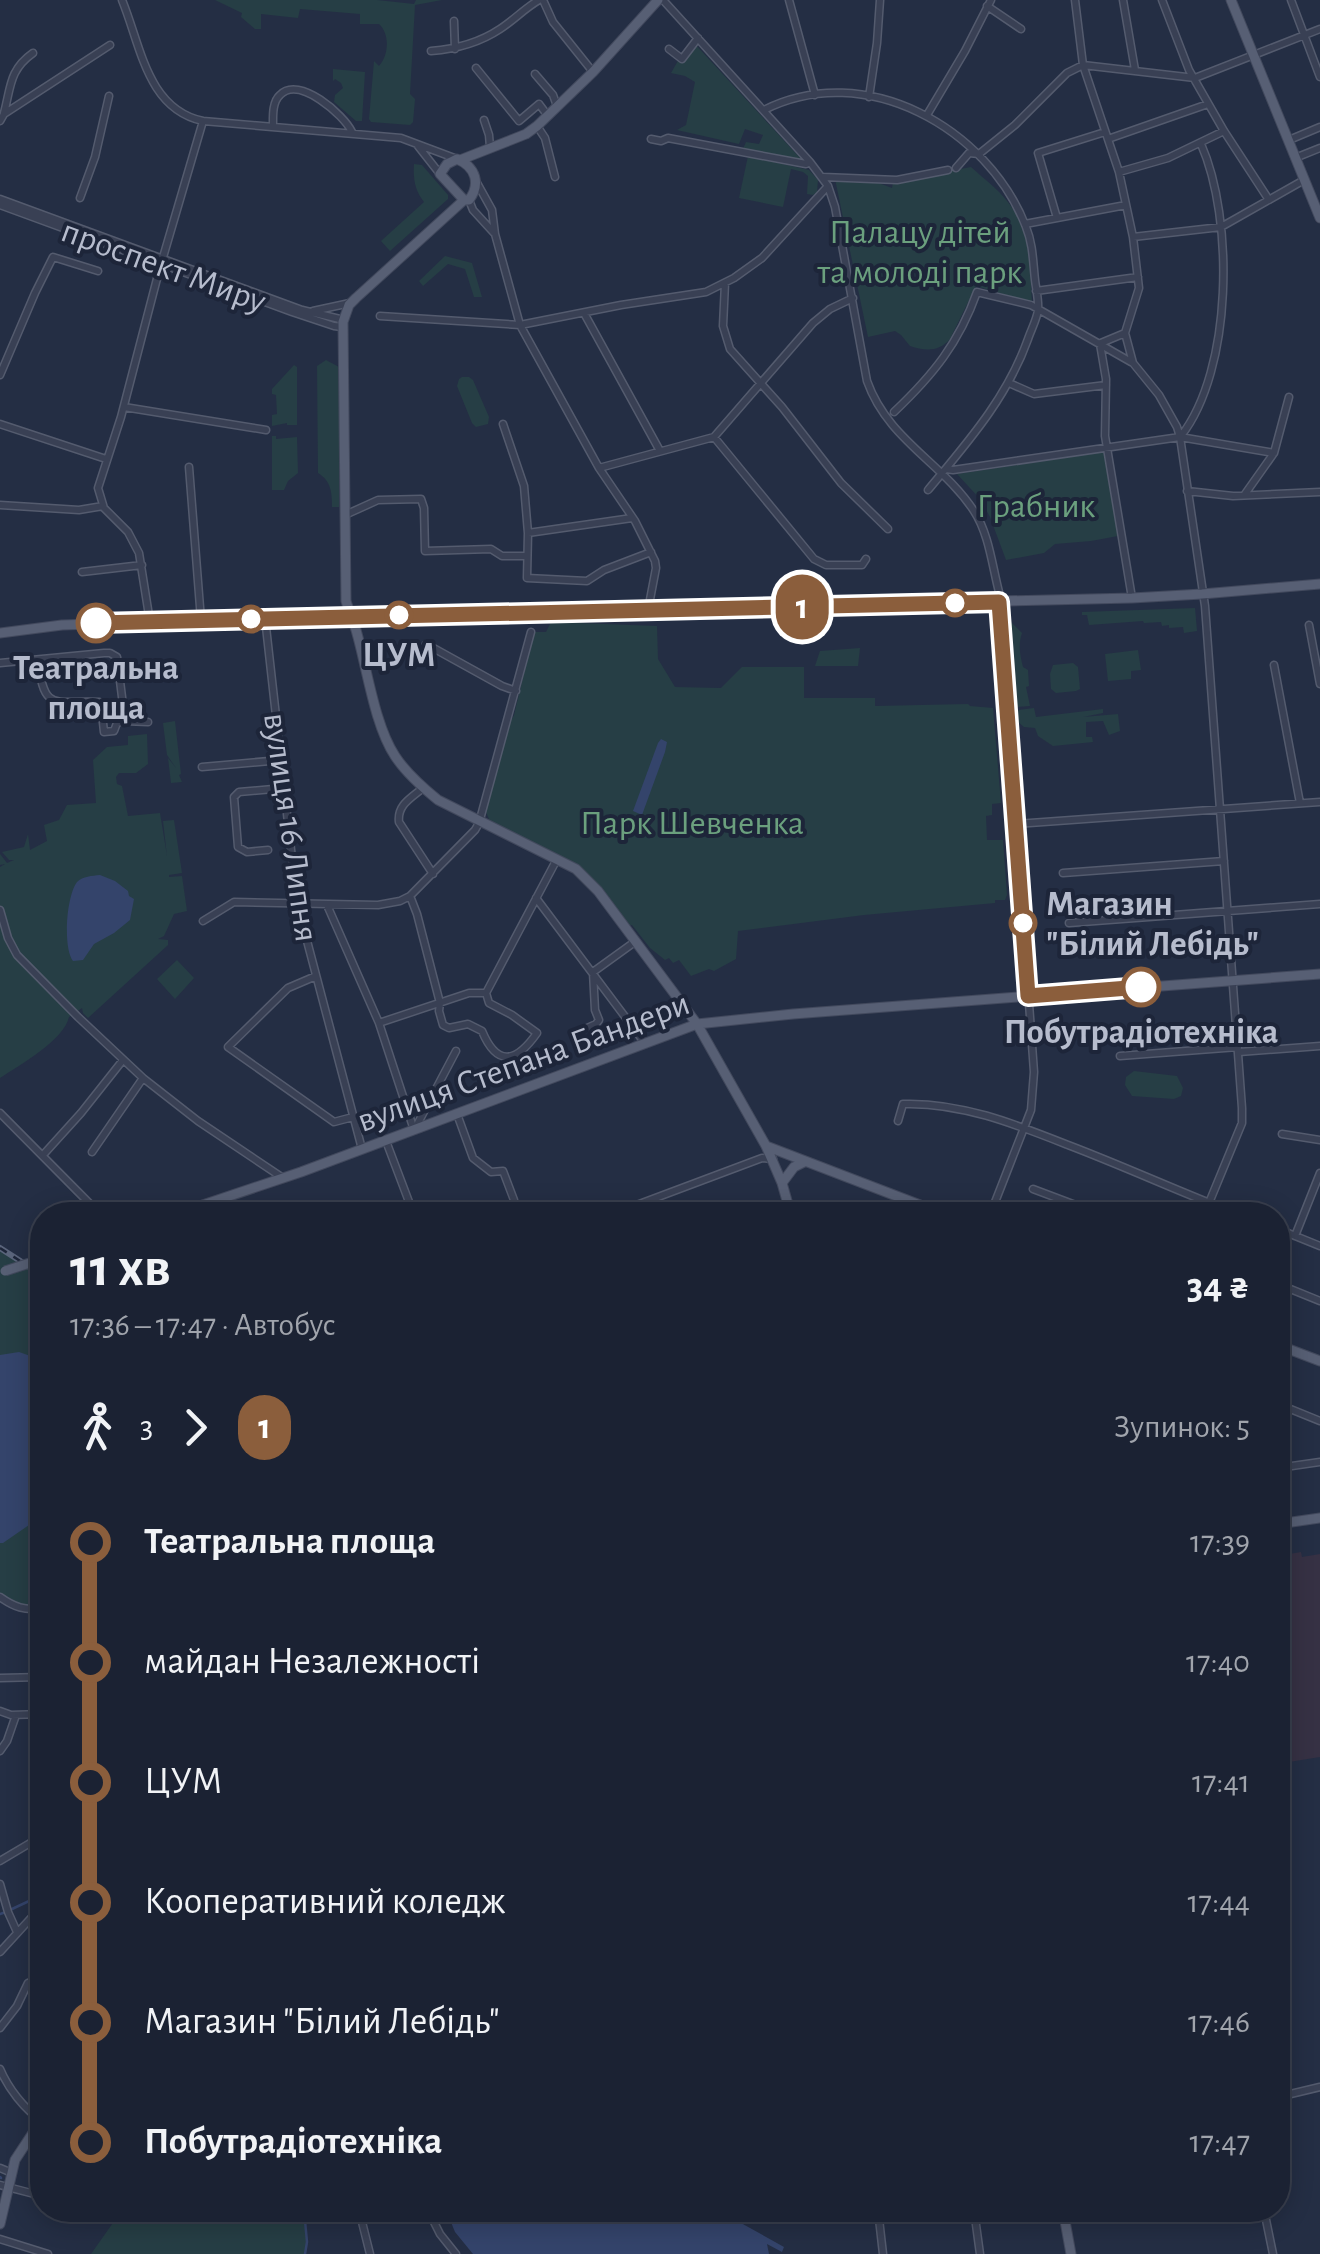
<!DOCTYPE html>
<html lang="uk">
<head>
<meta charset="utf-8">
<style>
	:root { --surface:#1b2233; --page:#282f3f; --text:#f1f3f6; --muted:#a0a4ac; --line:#393f4e }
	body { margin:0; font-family:"Alegreya Sans",sans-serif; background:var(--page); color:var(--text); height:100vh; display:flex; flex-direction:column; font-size:38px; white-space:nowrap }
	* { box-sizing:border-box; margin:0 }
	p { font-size:32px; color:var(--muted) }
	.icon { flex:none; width:55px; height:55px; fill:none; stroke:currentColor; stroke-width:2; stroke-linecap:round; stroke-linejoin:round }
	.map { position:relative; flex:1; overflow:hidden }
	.drawer { position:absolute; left:30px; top:1202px; width:1260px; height:1020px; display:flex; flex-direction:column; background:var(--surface); border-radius:40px; box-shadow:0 5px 25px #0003,0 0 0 2px var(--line) }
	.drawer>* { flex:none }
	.badge { padding:0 20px; border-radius:32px; font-size:35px; line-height:65px }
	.map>.badge { position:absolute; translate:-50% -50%; box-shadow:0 0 0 5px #fff }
	.legs { display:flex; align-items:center; gap:15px; height:110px; padding:0 40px; font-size:32px }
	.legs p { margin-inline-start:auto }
	.overview { display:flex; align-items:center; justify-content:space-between; height:170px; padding:0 40px }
	h1 { font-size:55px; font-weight:700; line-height:75px }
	ul { padding:0 40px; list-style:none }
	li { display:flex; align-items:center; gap:35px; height:120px; font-size:38px }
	li i { display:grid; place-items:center; width:15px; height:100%; margin:0 12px; background:currentColor }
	li i::after { content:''; width:25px; height:25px; margin:-12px; border:8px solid; border-radius:50%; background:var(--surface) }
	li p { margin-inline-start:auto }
	li:first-child i { background:linear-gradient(#0000 50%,currentColor 0) }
	li:last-child i { background:linear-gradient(currentColor 50%,#0000 0) }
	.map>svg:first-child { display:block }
</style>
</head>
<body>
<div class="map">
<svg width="1320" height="2254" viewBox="0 0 1320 2254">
	<rect width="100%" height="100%" fill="#242e44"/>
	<path fill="#363144" d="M1301,1552L1302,1557L1320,1554V1757L1283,1763L1278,1723V1556Z"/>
	<path fill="#263e45" d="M215,0H377L414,4L416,0H442L415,5L410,94L415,99L413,122L410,125L371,122L369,119L374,61L379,66C389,55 390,34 379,24H360V14L300,9L298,18L261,14V29H255L241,17L242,13Z
		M695,44L802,160L743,149L746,142L759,144L763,135L745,129L739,144L677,130L686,125L695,82L685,76L671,73L679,59Z
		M333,69L365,72L362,121H356L334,102L335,95L343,88L341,83L335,79L333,81Z
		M748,156L809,170L818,180L817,192L813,195L807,194L808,176L803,172L791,169L783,207L739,198Z
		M414,164L422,165L448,195V199L390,251L381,241L424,202C415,190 413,180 414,164Z
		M971,167C983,178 997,188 1007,201C1031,229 1030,268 1032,303L976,286L950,339C939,352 925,351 910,346L901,335L895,331L868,337L835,179H868L892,188L893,182Z
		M445,256L472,263L482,297H474L465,269L448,264L423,286L419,281Z
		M326,360L339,367V507H332C332,492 331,481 318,473L317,366Z
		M294,365L297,367V425H287V423L272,426V415L277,414L276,395L272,394V389Z
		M462,377H469L473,380L489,417L488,424L476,427L472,423L457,386L459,379Z
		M272,436H276V439L297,437L298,473L288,481L284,490H272Z
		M1104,452L1118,536L1091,541L1055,544L1044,553L1006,560L990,517L981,500L957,474Z
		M1195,608L1197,631L1184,633L1183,627L1169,628V625L1162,626L1161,622L1144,623L1143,621L1089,625L1087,615H1082V612Z
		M551,622L657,626L658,659L675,687L721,688L742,667H804V698H875V706L968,704L970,706L993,708L1001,803L992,804V815L986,816L987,840H1003L1007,895L1005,900H995V903L864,915L738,931L736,959L714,971L709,969L691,976L679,960L673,963L669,958L665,960L650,948L632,925L624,926L587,877L493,829L484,807L509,719H512L514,715L534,632H546Z
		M1011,622L1022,633C1018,645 1020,655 1023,667L1028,670L1029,686L1026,687L1030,706L1017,707Z
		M860,648L858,666H815L820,651Z
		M1138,650L1141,670L1131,671V679L1108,681L1105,654Z
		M1073,663L1078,667L1080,689L1076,691L1056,693L1051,689L1050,674L1053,665Z
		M1034,708L1036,717L1103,709V713L1083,717L1118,714L1120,731L1109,735L1103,721L1086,722V737H1092L1093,742L1053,746L1038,736L1035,728L1024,727L1018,722V710Z
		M175,721L181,774L179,775L182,782L171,783L168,758L176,768L167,755L163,723Z
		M147,734L148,764L136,773H119L116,777L117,784L122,786L128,816L160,813L167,856L163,821L174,820L182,873L169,875V877L182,876L187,911L174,914L164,936L158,939L168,940V945L88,1018L83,1013L82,1008L69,1017C64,1040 20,1065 0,1078V867L5,864L0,865V854L7,863L14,860H9L2,852L24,847L28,834L30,850L47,841L44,825L59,820L67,805L96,803L93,760L107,747L128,745V736Z
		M177,960L194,978L175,999L157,979Z
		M1134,1071L1177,1076L1183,1088L1181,1096L1174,1099L1132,1096L1125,1085L1126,1077Z
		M0,1248L42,1275V1604C25,1608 14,1603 0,1593Z
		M122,2210H304L307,2242L305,2254H91Z"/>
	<path fill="#34446b" d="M661,739L667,742L665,752L642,815L633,811L658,743Z
		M100,875L115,881L128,891L129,896L134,899L130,920L114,933L94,944L83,960L73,961C63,948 66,897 77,882C83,876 92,876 100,875Z
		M19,1352L42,1360V1516L3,1543H0V1355Z
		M446,2210H728L732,2218L784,2247L782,2252L767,2244L769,2254H473L455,2232Z"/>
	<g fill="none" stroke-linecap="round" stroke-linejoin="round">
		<path stroke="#34446b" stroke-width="2.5" d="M12,1909L42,1895
			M0,1914L3,1913
			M0,2177L1,2178
			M304,2210L307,2242L305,2254
			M116,2218L122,2210"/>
		<defs>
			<path id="minor" d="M122,0C141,46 147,109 203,121L401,138L457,159
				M543,0L553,22L593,72
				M663,0L810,162L828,186L835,207L867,381C888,440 942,462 974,511C989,534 992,565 999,592L1034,1072L1031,1110L990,1215
				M789,0L815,95
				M1075,0L1083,65L1119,172L1133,237L1139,288L1125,333L1133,363L1159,395L1177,427L1180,437L1205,606L1242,1108V1123L1204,1215
				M1123,0L1135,70
				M1162,0L1189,70L1224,131L1269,200
				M1291,0L1320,77
				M987,6L1021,29
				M454,21L455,49
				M669,49L682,59L698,38
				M431,51C456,49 479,43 500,29C514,20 525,8 539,0
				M476,68L519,121L539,104L548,116
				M535,74L553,95L557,106
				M869,97L877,43L880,0
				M764,110C865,59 988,128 1026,227C1033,244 1033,262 1035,280C1036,289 1039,301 1038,310C1037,319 1031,330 1028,339C1007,398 967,443 928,490
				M4,113C11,87 9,70 33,53
				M927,115L965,51L991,0
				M484,120L489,135L490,147
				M0,121L4,114L110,45
				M273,126C273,117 272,102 280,95C299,75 344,115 352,132
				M537,126L545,138L555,177
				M651,139L661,141L668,138L806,164L810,162
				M1108,139L1208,104
				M1289,140L1320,127
				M418,146L440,174
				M1295,158L1320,148
				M956,168L969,153L979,154L1015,125L1067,73L1083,65L1195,78L1320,29
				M1119,172L1168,158L1224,131
				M823,177L897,180L948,170
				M477,183L492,210L495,234L520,325L599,468L635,521L655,561L656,568L648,610
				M80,198L95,157L109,96
				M0,199L302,310L344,320
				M469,200L473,210L494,233
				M0,205L292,312L334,326L342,327
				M1057,218L1038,153L1105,132
				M1025,224L1126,205
				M1133,237L1221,227L1304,180
				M725,283L723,326L730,349L782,407L841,483L888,529
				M1036,291L1138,277
				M313,311L350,303
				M584,313L660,451
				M380,316L520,325L621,305L706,292L734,278L762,258L828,186
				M1101,343L1125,333
				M1100,344L1106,379L1105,436L1132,598
				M0,375L35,293L53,257L98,271
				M1009,383L1034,394L1106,385
				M124,407L266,430
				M894,412C933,375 959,343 977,292L1031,305L1131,362
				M0,424L106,459
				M503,424L524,486L528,533L527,578L587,581L604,570L651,552
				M1181,436C1233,369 1234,219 1201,144
				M714,437L814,559L826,565H862L866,559
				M189,467L201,620
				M599,468L714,437L813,323L830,309L853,298
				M946,469L953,470L1180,437L1274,453
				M1187,491L1233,496L1320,492
				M1245,494L1274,453L1289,397
				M0,505L79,510L103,506
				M345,515L378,500L421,499L424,508L425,551L491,549L502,556H527
				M528,533L632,518
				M82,572L142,565
				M265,618L297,903L362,1149
				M150,622L139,553L128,532L104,508L98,488L121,417L159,271L203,121
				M1309,625L1320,684
				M426,644L502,686L516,691
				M38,660C44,713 54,700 99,702L101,704L104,732L114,731L117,723L124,721
				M0,663L104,653H110L117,657L125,721L148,722
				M1274,665L1300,803
				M202,767L281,760
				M423,788C411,798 397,805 399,822L433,874
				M1015,824L1320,802
				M268,850L247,852L238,847L234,797L239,792L284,788
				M1063,873L1224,861
				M410,896L417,914L440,1003L439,1011L443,1025L449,1028L468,1024L482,1031C497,1067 516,1063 537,1033L512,1015L489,1003L486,993
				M536,898L641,1038
				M327,905L379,1023L414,1130
				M0,910L8,938L17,955L78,1017L143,1078L198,1121L283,1178
				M203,921L234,902L378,905L400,901L410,896L475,830L479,823L531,632
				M1069,923L1320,904
				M316,976L288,988L228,1047L334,1122L353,1117
				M486,993L557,859
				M379,1023L469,993H486
				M576,1033L596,1024L599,1020L595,1010L593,972L636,941
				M1239,1052L1320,1046
				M1120,1056L1238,1047
				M0,1113L101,1215
				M457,1114L473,1158L491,1172L503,1171L514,1200
				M898,1121L903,1104C960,1102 1015,1124 1068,1145C1126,1167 1182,1193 1240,1215
				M420,1128L418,1123L456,1051
				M1282,1134L1320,1140
				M386,1141L414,1215
				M92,1152L143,1078
				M43,1155L81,1113L123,1060
				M1033,1189L1102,1215
				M610,1215L762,1158L773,1159
				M1278,1229L1320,1246
				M1295,1236L1320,1173
				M1278,1284L1320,1301
				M1278,1404L1320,1421
				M1278,1468L1320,1462
				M0,1597C14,1607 25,1611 42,1608
				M0,1678L42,1677
				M0,1711L11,1715L42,1714
				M0,1751L7,1741L16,1715
				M0,1861L42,1836
				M0,1884L8,1912L17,1932
				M0,1952L42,1906
				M0,2028L17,2006L28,1983L42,1978
				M0,2069C8,2088 24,2109 42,2121
				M1278,2097L1320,2087
				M0,2168L12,2173
				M0,2185L42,2196
				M84,2210L105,2217L114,2210
				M359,2210L370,2254
				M428,2210L440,2234L456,2254
				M878,2210L883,2254
				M974,2210L980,2254
				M1264,2210L1273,2254
				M0,2239L48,2254"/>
			<path id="major" d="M1231,0L1320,218
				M457,159C476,167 481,184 469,200H464L440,174L447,164Z
				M460,160L526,134L537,126L593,72L658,0
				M464,200L356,298L349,305L343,322L346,601C349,611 353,620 356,630C367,667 374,724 395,756C406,773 422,787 438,800L576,869L598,891L697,1024L766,1146L782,1183L791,1215
				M0,633L62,625L307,617L1132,598L1202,594L1320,584
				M766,1146L946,1215
				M782,1183L794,1167L804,1162
				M173,1215L301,1172L697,1024L793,1014L1320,974
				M1278,1345L1320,1361
				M1278,1524L1320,1518
				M1063,2210L1071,2254
				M0,2224L15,2160L42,2119"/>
		</defs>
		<use href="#minor" stroke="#545b6e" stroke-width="9"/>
		<use href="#major" stroke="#42495d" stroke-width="11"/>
		<use href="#minor" stroke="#394054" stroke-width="6"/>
		<use href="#major" stroke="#575f74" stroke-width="9"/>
		<defs>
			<path id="rail" d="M0,1248L42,1275"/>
		</defs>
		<use href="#rail" stroke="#5a647b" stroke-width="6"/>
		<use href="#rail" stroke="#1d2539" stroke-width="2.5" stroke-dasharray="8" stroke-linecap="butt"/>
		<defs>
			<path id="major-bridge" d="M5,1271L42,1259"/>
		</defs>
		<use href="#major-bridge" stroke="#42495d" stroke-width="11" stroke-linecap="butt"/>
		<use href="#major-bridge" stroke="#575f74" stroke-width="9"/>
	</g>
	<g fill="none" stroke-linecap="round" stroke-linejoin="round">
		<defs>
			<path id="line-1" d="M96,623L999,602L1028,996L1141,987"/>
		</defs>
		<use href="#line-1" stroke="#fff" stroke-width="22"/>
		<use href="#line-1" stroke="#8b5e3c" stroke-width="15"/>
	</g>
	<g fill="#fff" stroke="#8b5e3c" stroke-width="5">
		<circle cx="955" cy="603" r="12"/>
		<circle cx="399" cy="615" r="12"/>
		<circle cx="251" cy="619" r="12"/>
		<circle cx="96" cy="623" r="18"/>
		<circle cx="1023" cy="923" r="12"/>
		<circle cx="1141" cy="987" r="18"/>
	</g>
	<g text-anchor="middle" stroke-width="8" stroke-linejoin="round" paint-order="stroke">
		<g font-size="35" fill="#6ba07e" stroke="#1d2539">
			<text x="920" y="243">Палацу дітей<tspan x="920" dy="40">та молоді парк</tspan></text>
			<text x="1036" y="517">Грабник</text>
			<text x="692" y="834">Парк Шевченка</text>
		</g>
		<g font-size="35" fill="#b6bccd" stroke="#1d2539">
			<text transform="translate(164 265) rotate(20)" y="12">проспект Миру</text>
			<text transform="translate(292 827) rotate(82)" y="12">вулиця 16 Липня</text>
			<text transform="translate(523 1061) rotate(-20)" y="12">вулиця Степана Бандери</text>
		</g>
		<g font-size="35" font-weight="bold" fill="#b6bccd" stroke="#1d2539">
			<text x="399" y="666">ЦУМ</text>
			<text x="96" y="679">Театральна<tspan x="96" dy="40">площа</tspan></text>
			<text x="1046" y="915" text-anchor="start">Магазин<tspan x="1046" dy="40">"Білий Лебідь"</tspan></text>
			<text x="1141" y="1043">Побутрадіотехніка</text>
		</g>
	</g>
</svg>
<b class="badge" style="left:802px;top:607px;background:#8b5e3c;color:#fff">1</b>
<section class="drawer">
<div class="overview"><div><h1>11 хв</h1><p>17:36 – 17:47 · Автобус</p></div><b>34 ₴</b></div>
<div class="legs"><svg class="icon" aria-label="walk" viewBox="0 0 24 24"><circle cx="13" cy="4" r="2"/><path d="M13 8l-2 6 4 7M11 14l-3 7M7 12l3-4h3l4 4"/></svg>3<svg class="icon" aria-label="forward" viewBox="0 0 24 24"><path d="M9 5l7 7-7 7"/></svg><b class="badge" style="background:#8b5e3c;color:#fff">1</b><p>Зупинок: 5</p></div>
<ul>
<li><i style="color:#8b5e3c"></i><b>Театральна площа</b><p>17:39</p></li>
<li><i style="color:#8b5e3c"></i><span>майдан Незалежності</span><p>17:40</p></li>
<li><i style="color:#8b5e3c"></i><span>ЦУМ</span><p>17:41</p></li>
<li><i style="color:#8b5e3c"></i><span>Кооперативний коледж</span><p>17:44</p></li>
<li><i style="color:#8b5e3c"></i><span>Магазин &quot;Білий Лебідь&quot;</span><p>17:46</p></li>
<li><i style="color:#8b5e3c"></i><b>Побутрадіотехніка</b><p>17:47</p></li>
</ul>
</section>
</div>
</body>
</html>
